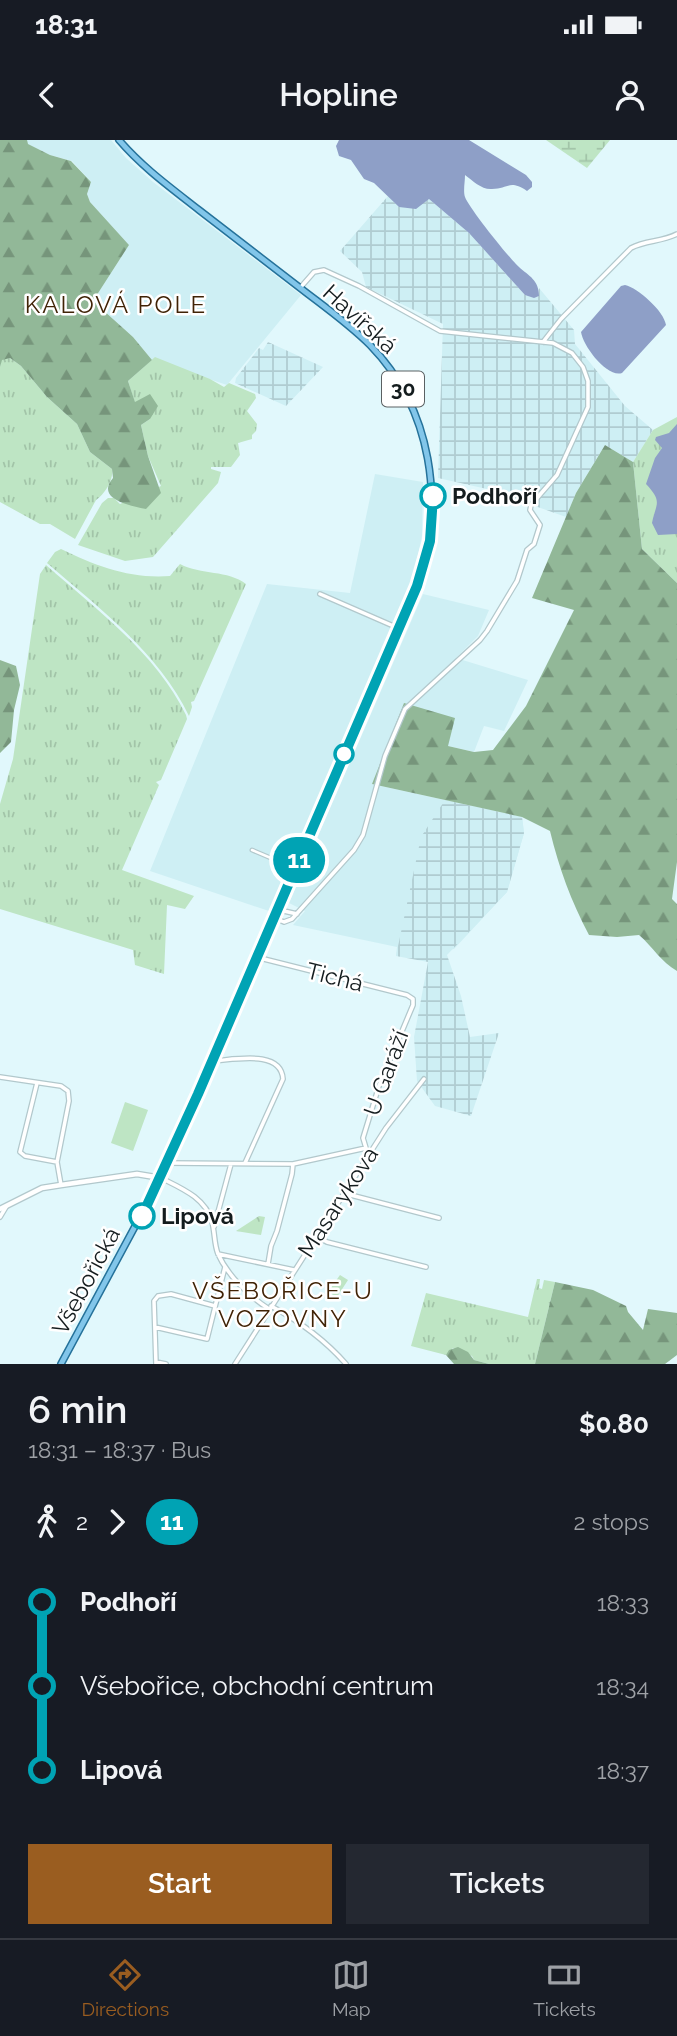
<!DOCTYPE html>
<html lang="en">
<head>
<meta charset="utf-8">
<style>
	:root { --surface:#171b24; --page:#242831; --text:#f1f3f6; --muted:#9ea1a6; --line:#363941; --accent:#9a5d20 }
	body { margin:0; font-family:Raleway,sans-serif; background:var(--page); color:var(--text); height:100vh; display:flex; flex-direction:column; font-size:26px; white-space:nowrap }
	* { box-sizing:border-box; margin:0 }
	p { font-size:23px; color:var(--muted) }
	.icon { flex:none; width:38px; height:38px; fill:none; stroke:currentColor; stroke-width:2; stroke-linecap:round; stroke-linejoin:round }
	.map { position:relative; height:1224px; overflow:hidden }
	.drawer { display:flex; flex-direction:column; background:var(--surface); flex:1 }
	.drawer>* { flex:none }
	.badge { padding:0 14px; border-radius:23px; font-size:24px; line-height:46px }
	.map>.badge { position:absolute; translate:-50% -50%; box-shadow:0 0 0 4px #fff }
	.legs { display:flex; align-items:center; gap:10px; height:77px; padding:0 28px; font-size:23px }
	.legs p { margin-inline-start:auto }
	.summary { display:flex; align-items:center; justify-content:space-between; height:119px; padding:0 28px }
	h1 { font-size:38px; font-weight:600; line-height:52px }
	.cta { display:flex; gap:14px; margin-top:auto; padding:14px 28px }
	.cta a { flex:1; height:80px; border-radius:0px; background:var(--accent); color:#fff; font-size:28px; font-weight:600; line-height:80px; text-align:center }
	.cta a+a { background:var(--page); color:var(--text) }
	ul { padding:0 28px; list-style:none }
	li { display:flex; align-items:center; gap:24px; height:84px; font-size:26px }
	li i { display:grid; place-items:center; width:10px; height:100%; margin:0 9px; background:currentColor }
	li i::after { content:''; width:18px; height:18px; margin:-9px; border:5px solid; border-radius:50%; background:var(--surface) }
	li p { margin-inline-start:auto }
	li:first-child i { background:linear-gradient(#0000 50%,currentColor 0) }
	li:last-child i { background:linear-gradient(currentColor 50%,#0000 0) }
	.status { display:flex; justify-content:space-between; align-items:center; height:49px; padding:0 35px; background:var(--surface); direction:ltr }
	.status svg { height:19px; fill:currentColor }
	header { display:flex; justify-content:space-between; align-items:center; height:91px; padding:0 28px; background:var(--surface); font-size:32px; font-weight:600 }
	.tabs { display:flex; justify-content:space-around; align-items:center; height:98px; border-top:2px solid var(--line); background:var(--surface); font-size:19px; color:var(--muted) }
	.tabs a { display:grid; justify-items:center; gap:4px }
	.tabs .active { color:var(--accent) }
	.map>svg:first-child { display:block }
</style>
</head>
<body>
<div class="status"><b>18:31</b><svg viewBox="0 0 49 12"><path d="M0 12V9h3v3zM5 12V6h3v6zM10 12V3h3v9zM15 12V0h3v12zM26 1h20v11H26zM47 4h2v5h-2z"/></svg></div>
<header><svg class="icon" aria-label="back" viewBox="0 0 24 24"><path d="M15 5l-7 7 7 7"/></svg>Hopline<svg class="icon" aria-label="person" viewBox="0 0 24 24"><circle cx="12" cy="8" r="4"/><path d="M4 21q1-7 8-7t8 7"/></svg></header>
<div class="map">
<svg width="677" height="1224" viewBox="0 0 677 1224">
	<defs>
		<pattern id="industrial-grid" width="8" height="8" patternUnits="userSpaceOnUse" patternTransform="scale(1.75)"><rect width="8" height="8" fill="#ceeff4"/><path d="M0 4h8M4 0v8" fill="none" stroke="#b0ccd1"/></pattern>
		<pattern id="grass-tufts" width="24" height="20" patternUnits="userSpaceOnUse" patternTransform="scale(1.75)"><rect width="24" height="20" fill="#bee5c4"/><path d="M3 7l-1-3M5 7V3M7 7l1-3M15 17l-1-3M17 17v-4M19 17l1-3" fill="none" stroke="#a2c4a8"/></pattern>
		<pattern id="forest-firs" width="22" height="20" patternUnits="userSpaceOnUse" patternTransform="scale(1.75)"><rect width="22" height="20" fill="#92b898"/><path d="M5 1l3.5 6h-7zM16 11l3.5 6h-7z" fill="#76957b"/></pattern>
		<pattern id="wetland-marsh" width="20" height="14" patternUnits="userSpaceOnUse" patternTransform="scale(1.75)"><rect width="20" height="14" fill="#bee5c4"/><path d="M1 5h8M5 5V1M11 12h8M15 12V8" fill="none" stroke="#a2c4a8"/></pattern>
		<pattern id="park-crowns" width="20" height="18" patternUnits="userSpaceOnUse" patternTransform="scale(1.75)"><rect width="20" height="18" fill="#bee5c4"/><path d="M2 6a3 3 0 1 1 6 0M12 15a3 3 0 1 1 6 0" fill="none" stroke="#a2c4a8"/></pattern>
	</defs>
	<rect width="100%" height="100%" fill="#e1f8fc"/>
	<path fill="#ceeff4" d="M27,0H111L126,18L153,42L301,155L227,245L152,220L133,197L93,161L129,105L90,62L87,54L91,42L72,21L50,15L27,4Z
		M375,334L423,342L422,396L410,453L269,771L150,731L267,444L350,453Z
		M423,454L489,470L478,496L456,518L528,540L504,591L484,586L474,612L448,606L372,644L522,677L524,693L507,752L454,809L396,816L397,807L293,785L305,771L289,763Z"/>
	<path fill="url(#industrial-grid)" d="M388,56L399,67L429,59L469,93L525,155L538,157L539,148L574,190L575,204L625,266L653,290L633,322L605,305L576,353L566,377L487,349L438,338L443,184L366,147L362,132L340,111Z
		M268,202L323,227L286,266L235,243L236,238L259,208L263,210Z
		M445,660L522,677L524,693L507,752L447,815L461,856L470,897L499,893L471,976L435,966L417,941L414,897L428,822L396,816L421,697Z"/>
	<path fill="url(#grass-tufts)" d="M155,217L210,239L224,247L229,243L255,254L256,258L247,271L257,284L256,291L252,295V299L238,303L240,315L231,327H211V329L221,332L218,343L153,417L125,421L78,405L102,363L108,358H114L120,364L161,346L148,316L141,285L150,279L135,263L128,241Z
		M10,218L21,226L47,257L77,284L90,312L112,329C114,339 105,354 96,360L75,399L50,384H40L0,362V227L1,219Z
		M677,277V443L642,409L633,322L653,290Z
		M61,409C96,426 130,439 170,436L180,424C201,435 228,430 246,444L194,561L191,562L192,567L189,576C160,514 98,467 47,423L55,412Z
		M46,425C97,470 156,513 186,575L187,579L161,640L156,642L159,645L122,730L194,756L185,769L167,765L164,834L135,825L133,810L0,769V664L13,619L40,434Z
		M537,1139H540L539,1148L542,1149L544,1140L555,1142L535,1224H489L474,1220L472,1216L453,1208L446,1215L411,1206L426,1153L528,1177Z"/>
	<path fill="url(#forest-firs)" d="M0,0H27L28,4L50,15L71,21L91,42L87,54L90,62L129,105L93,161L133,197L152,220L128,241L135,262L150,254L158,266L150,279L141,285L148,316L161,353L146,369C130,366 95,359 113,338L112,329L90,312L77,284L47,257L21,226L10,218L2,220L0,227Z
		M605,305L633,322L642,409L677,443V722L672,759L677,764V831C661,822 653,807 639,795L617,797L589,795C571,761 559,728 550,691L522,677L372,644L404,563L455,578L448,606L474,612L493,610L526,566L574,470L532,458L576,353Z
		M0,520L16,526L20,545L14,570L11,602L0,613Z
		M555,1142L593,1150L626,1166L628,1172L643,1190L648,1169L677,1173V1215L665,1224H535Z
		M458,1207L468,1212L474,1220L489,1224H454L446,1215L449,1210Z"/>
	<path fill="url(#wetland-marsh)" d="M546,0H610L587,28Z"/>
	<path fill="url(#park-crowns)" d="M259,1076L265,1077L261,1095L236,1091Z"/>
	<path fill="#bee5c4" d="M125,962L148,970L133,1011L111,1003Z
		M340,1135L348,1140L337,1157L328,1152Z"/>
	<path fill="#8e9fc7" d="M339,0H469L526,35L532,42V47L527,51C509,39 508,49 492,49C482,50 473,41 465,35C465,42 463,51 465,57C469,68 509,118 519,127C529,136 539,140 539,156L534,158L525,155L469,93L429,59L416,69L399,67L374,43L364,39L351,20L339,16L336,6Z
		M625,145C638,148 664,171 666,185L622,233C607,238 583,206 581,192L621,146Z
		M677,284V394L658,395L652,383C656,363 663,362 646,344L655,318L662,308L655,300L656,297L669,293Z"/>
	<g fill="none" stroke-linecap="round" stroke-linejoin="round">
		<defs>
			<path id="pedestrian" d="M252,710L285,724"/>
			<path id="minor" d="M543,202L561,179L631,108C646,100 662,102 677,94
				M320,454L398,488
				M282,762L284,771L297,774
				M274,778L284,782L292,779L354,710L363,695L385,616L405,569L480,500L487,491L517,441L527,410L534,404L540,385L530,370L531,365L557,335L588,267V241L583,227L572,213L553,203L440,191L359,146L324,130L314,132L300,148
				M256,817L407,855L413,859V865L379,946L363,998L366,1008
				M212,921C234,920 281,909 283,939L245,1023
				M0,937L61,946L68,951L69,961L57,1022L61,1045
				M37,943L20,1012L25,1016L57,1022
				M168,1023L293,1024L366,1008
				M161,1038C181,1048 206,1058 212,1082C215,1093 214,1104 218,1114C228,1136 249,1156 269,1169
				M343,1053L439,1078
				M0,1077L6,1067
				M214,1087L231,1024
				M316,1096L327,1102L426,1127
				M218,1114L294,1130
				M268,1124L271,1106L277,1091L292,1034L293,1024
				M271,1166C299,1181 325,1200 346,1224
				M155,1187L207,1199L225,1127
				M156,1222L166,1224
				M156,1224L154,1161L158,1156L171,1154L215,1166
				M235,1224L386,988L424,939"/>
			<path id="tertiary" d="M0,1069L42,1048L61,1045L137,1034L161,1038"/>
			<path id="primary" d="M61,1224L161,1038L417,446C446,363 432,269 370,205C351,186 329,170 308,154C272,126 235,98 199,70C171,48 142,27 119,0"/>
		</defs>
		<use href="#pedestrian" stroke="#b2c8cc" stroke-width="5"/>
		<use href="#minor" stroke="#b2c8cc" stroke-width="6"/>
		<use href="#tertiary" stroke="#b2c8cc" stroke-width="7"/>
		<use href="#primary" stroke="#25729a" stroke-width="8"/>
		<use href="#pedestrian" stroke="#fff" stroke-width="2.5"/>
		<use href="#minor" stroke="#fff" stroke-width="3.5"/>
		<use href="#tertiary" stroke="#fff" stroke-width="4.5"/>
		<use href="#primary" stroke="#82c6ea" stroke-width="5"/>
	</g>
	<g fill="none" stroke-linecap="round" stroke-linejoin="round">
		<defs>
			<path id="line-1" d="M142,1076L198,954L417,446L430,401L433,356"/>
		</defs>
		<use href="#line-1" stroke="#fff" stroke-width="16"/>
		<use href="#line-1" stroke="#00a3b4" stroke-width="10"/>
	</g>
	<g fill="#fff" stroke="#00a3b4" stroke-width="3.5">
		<circle cx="433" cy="356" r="12"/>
		<circle cx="344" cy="614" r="9"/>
		<circle cx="142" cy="1076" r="12"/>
	</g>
	<g text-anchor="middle" stroke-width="5" stroke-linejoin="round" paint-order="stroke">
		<rect fill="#fff" stroke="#5a6062" stroke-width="2" x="382" y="231.5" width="42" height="35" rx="5"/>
		<g font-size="21" font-weight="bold" fill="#141c1e">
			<text x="403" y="256">30</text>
		</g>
		<g font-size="23" fill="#141c1e" stroke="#fff">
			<text transform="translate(360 179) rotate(42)" y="8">Havířská</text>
			<text transform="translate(335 837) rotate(14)" y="8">Tichá</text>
			<text transform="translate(386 933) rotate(-70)" y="8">U Garáží</text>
			<text transform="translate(338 1062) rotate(-57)" y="8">Masarykova</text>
			<text transform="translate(86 1141) rotate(-62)" y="8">Všebořická</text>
		</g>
		<g font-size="23" font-weight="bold" fill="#141c1e" stroke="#fff" text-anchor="start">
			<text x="452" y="364">Podhoří</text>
			<text x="161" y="1084">Lipová</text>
		</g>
		<g font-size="24" letter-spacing="2" fill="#402306" stroke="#fff">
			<text x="116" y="173">KALOVÁ POLE</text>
			<text x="283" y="1159">VŠEBOŘICE-U<tspan x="283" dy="28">VOZOVNY</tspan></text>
		</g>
	</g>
</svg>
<b class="badge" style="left:299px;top:720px;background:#00a3b4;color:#fff">11</b>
</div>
<section class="drawer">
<div class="summary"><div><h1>6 min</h1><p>18:31 – 18:37 · Bus</p></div><b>$0.80</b></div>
<div class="legs"><svg class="icon" aria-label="walk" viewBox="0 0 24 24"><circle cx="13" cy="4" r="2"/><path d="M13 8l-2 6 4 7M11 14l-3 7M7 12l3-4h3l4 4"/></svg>2<svg class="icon" aria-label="forward" viewBox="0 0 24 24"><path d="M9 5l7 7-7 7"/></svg><b class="badge" style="background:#00a3b4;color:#fff">11</b><p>2 stops</p></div>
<ul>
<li><i style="color:#00a3b4"></i><b>Podhoří</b><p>18:33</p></li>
<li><i style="color:#00a3b4"></i><span>Všebořice, obchodní centrum</span><p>18:34</p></li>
<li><i style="color:#00a3b4"></i><b>Lipová</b><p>18:37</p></li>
</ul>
<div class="cta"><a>Start</a><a>Tickets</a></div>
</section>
<nav class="tabs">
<a class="active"><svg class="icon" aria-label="directions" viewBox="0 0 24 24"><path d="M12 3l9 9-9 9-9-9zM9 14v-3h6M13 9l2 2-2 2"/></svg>Directions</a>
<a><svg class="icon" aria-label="map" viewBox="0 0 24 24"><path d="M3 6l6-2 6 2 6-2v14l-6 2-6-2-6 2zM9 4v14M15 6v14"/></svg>Map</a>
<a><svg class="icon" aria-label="tickets" viewBox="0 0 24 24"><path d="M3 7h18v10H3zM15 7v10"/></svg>Tickets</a>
</nav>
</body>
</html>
